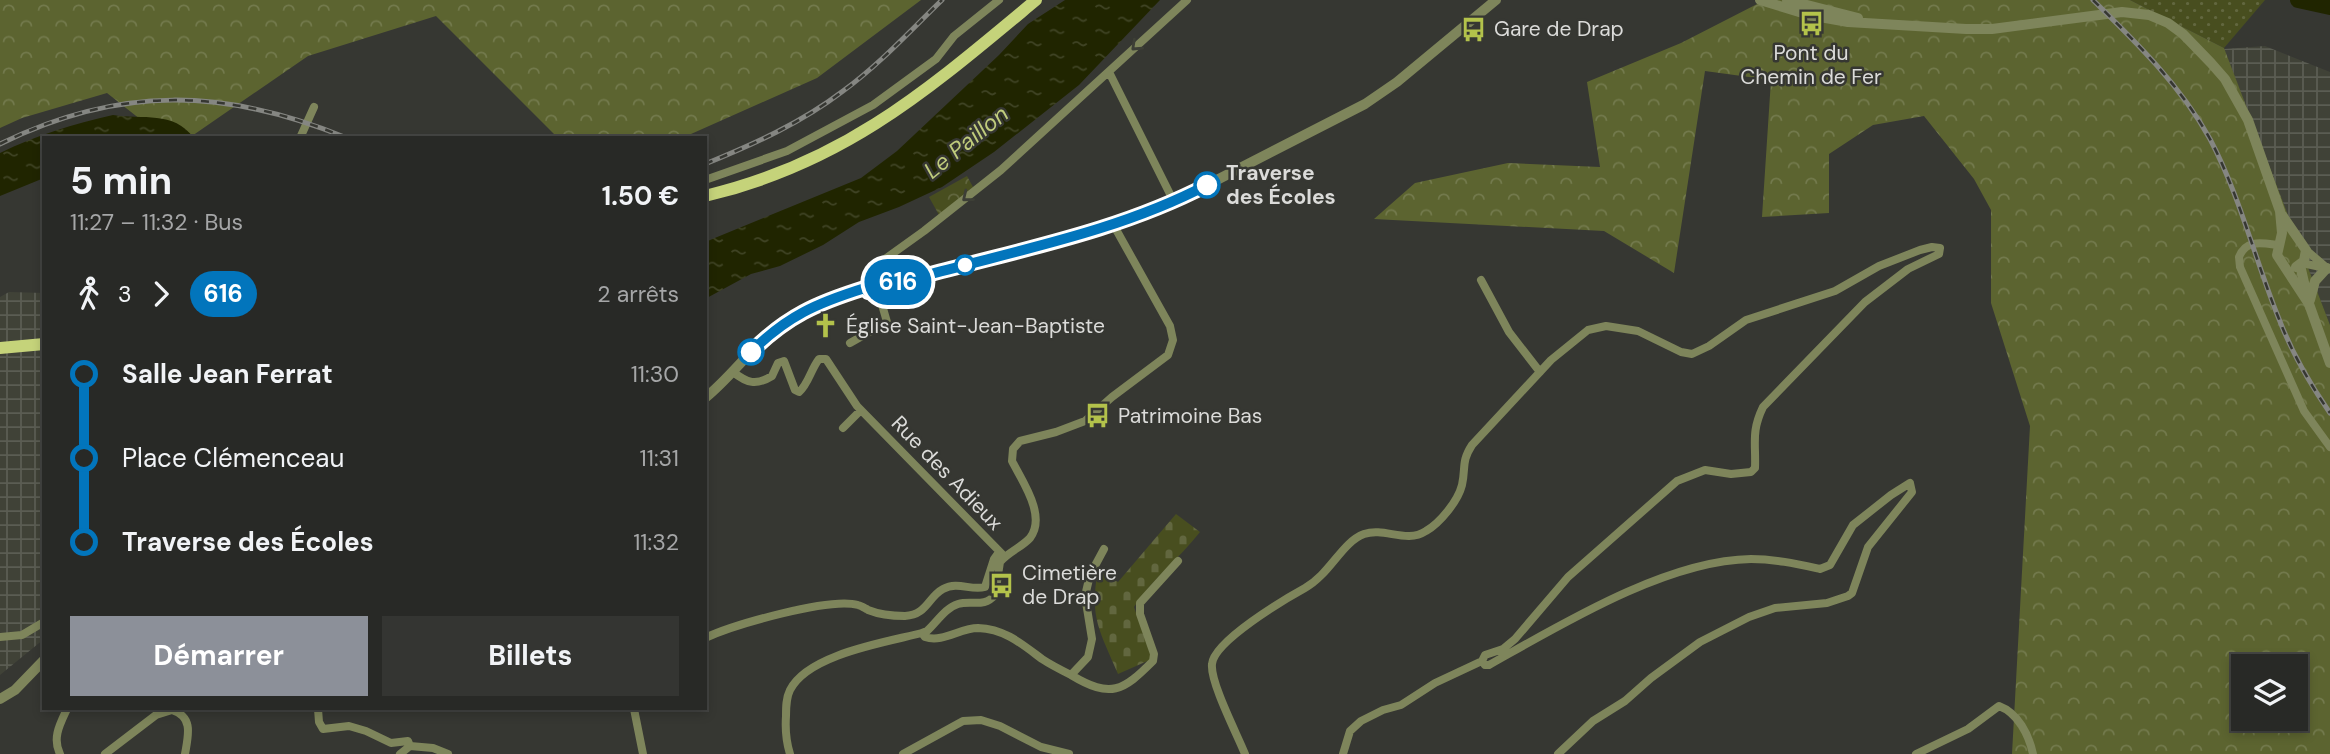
<!DOCTYPE html>
<html lang="fr">
<head>
<meta charset="utf-8">
<style>
	:root { --surface:#282926; --page:#343532; --text:#f1f3f6; --muted:#a5a6a7; --line:#444543; --accent:#8c9099 }
	body { margin:0; font-family:"DM Sans",sans-serif; background:var(--page); color:var(--text); height:100vh; display:flex; flex-direction:column; font-size:26px; white-space:nowrap }
	* { box-sizing:border-box; margin:0 }
	p { font-size:23px; color:var(--muted) }
	.icon { flex:none; width:38px; height:38px; fill:none; stroke:currentColor; stroke-width:2; stroke-linecap:round; stroke-linejoin:round }
	.map { position:relative; flex:1; overflow:hidden }
	.panel { position:absolute; left:42px; top:136px; width:665px; height:574px; display:flex; flex-direction:column; background:var(--surface); border-radius:0px; box-shadow:0 4px 10px #0003,0 0 0 2px var(--line) }
	.panel>* { flex:none }
	.badge { padding:0 14px; border-radius:23px; font-size:24px; line-height:46px }
	.fabs { position:absolute; left:2231px; top:654px; display:grid; gap:14px }
	.fabs a { display:grid; place-items:center; width:77px; height:77px; border-radius:0px; background:var(--surface); box-shadow:0 4px 10px #0003,0 0 0 2px var(--line); font-size:35px }
	.map>.badge { position:absolute; translate:-50% -50%; box-shadow:0 0 0 4px #fff }
	.legs { display:flex; align-items:center; gap:10px; height:77px; padding:0 28px; font-size:23px }
	.legs p { margin-inline-start:auto }
	.headline { display:flex; align-items:center; justify-content:space-between; height:119px; padding:0 28px }
	h1 { font-size:38px; font-weight:700; line-height:52px }
	.cta { display:flex; gap:14px; margin-top:auto; padding:14px 28px }
	.cta a { flex:1; height:80px; border-radius:0px; background:var(--accent); color:#fff; font-size:28px; font-weight:700; line-height:80px; text-align:center }
	.cta a+a { background:var(--page); color:var(--text) }
	ul { padding:0 28px; list-style:none }
	li { display:flex; align-items:center; gap:24px; height:84px; font-size:26px }
	li i { display:grid; place-items:center; width:10px; height:100%; margin:0 9px; background:currentColor }
	li i::after { content:''; width:18px; height:18px; margin:-9px; border:5px solid; border-radius:50%; background:var(--surface) }
	li p { margin-inline-start:auto }
	li:first-child i { background:linear-gradient(#0000 50%,currentColor 0) }
	li:last-child i { background:linear-gradient(currentColor 50%,#0000 0) }
	.map>svg:first-child { display:block }
</style>
</head>
<body>
<div class="map">
<svg width="2330" height="754" viewBox="0 0 2330 754">
	<defs>
		<pattern id="industrial-grid" width="8" height="8" patternUnits="userSpaceOnUse" patternTransform="scale(1.75)"><rect width="8" height="8" fill="#404237"/><path d="M0 4h8M4 0v8" fill="none" stroke="#5b5d53"/></pattern>
		<pattern id="grass-dots" width="8" height="8" patternUnits="userSpaceOnUse" patternTransform="scale(1.75)"><rect width="8" height="8" fill="#484e1f"/><path d="M2 2h.1M6 6h.1" fill="none" stroke="#62673f" stroke-width="1.8" stroke-linecap="round"/></pattern>
		<pattern id="forest-crowns" width="20" height="18" patternUnits="userSpaceOnUse" patternTransform="scale(1.75)"><rect width="20" height="18" fill="#5c6430"/><path d="M2 6a3 3 0 1 1 6 0M12 15a3 3 0 1 1 6 0" fill="none" stroke="#737a4d"/></pattern>
		<pattern id="cemetery-stones" width="16" height="16" patternUnits="userSpaceOnUse" patternTransform="scale(1.75)"><rect width="16" height="16" fill="#484e1f"/><path d="M2 7V4a2 2 0 0 1 4 0v3zM10 15v-3a2 2 0 0 1 4 0v3z" fill="#62673f"/></pattern>
		<pattern id="park-crowns" width="20" height="18" patternUnits="userSpaceOnUse" patternTransform="scale(1.75)"><rect width="20" height="18" fill="#484e1f"/><path d="M2 6a3 3 0 1 1 6 0M12 15a3 3 0 1 1 6 0" fill="none" stroke="#62673f"/></pattern>
		<pattern id="water-ripples" width="26" height="14" patternUnits="userSpaceOnUse" patternTransform="scale(1.75)"><rect width="26" height="14" fill="#202500"/><path d="M2 4q2-2 4 0t4 0M15 11q2-2 4 0t4 0" fill="none" stroke="#404425"/></pattern>
	</defs>
	<rect width="100%" height="100%" fill="#363732"/>
	<path fill="url(#industrial-grid)" d="M2265,46L2330,72V325L2224,49Z
		M9,292L44,293V639L0,675V297Z"/>
	<path fill="url(#grass-dots)" d="M2130,0H2265L2224,48Z"/>
	<path fill="url(#forest-crowns)" fill-rule="evenodd" d="M0,0H921L817,78L682,138H558L436,16L308,56L189,138H164L107,93L22,118L0,128Z
		M1765,0H2130L2224,48L2330,325V754H2012L2030,426L1991,303V210L1974,179L1924,116L1873,125L1829,154V213L1762,217L1771,80L1705,71L1674,273L1604,231L1374,219L1415,183L1508,163L1600,167L1587,82L1681,43ZM2244,667H2296V719H2244Z"/>
	<path fill="url(#cemetery-stones)" d="M1176,514L1200,532C1179,559 1152,579 1134,607L1152,659L1118,674C1100,631 1089,618 1098,570L1118,582Z"/>
	<path fill="url(#park-crowns)" d="M967,176L973,187L939,215L929,197Z"/>
	<path fill="url(#water-ripples)" d="M1065,0H1160L1079,85L994,152L942,187L899,207L859,222L823,245L780,266L751,274L705,299V242L861,178L897,151L999,55L1028,24Z
		M113,115C143,120 173,110 194,138H44V178L0,196V153C37,135 73,124 113,115Z"/>
	<g fill="none" stroke-linecap="round" stroke-linejoin="round">
		<path stroke="#202500" stroke-width="16" d="M2298,0L2330,7"/>
		<path stroke="#7e855b" stroke-width="8" d="M1109,72L1174,202
			M300,138L314,107
			M705,180L787,151L873,105L936,59L954,36L999,0
			M2278,245C2262,243 2246,239 2239,257L2240,267L2304,411L2330,447
			M2306,250L2327,268
			M2302,263L2330,269
			M872,277L878,264L924,231L1001,170L1187,0
			M1481,280L1509,332L1540,372
			M850,343L887,322L878,291
			M733,372C747,383 756,386 772,376L778,363L784,361L795,390L799,392C808,385 811,369 819,359H826L857,406L1005,557
			M843,428L861,410
			M922,633L925,637C943,643 960,628 978,628C1005,629 1022,644 1042,659C1051,665 1061,670 1071,675L1088,657L1092,639L1085,596L1090,575L1104,549
			M0,637L22,635L44,622
			M705,638C733,625 829,597 858,605C859,605 867,609 868,610C878,614 894,616 905,616C927,615 928,597 943,589C958,581 971,591 985,587L994,559L999,552
			M1071,675C1111,699 1123,691 1153,661L1154,654L1140,614V603L1178,561
			M318,709L319,722L323,729L349,726L366,731L391,743L408,741L410,746L433,748L448,754
			M634,709L643,754
			M60,754C52,738 60,724 67,709
			M105,754L156,715L172,710C194,717 188,736 185,754
			M400,754L410,746
			M790,754C786,741 785,730 786,716C786,707 786,698 790,690C808,654 887,642 922,633L927,631C937,622 945,608 958,604C972,600 984,608 995,595L1000,562C1008,552 1022,547 1030,538C1047,516 1022,481 1012,461L1013,449L1020,441L1056,432L1085,421L1112,397L1168,355L1173,340L1170,326L1113,224
			M903,754L963,721L981,720L1000,726L1041,747L1069,754
			M1245,754C1237,734 1210,682 1212,664C1214,641 1285,599 1305,588C1330,574 1342,542 1364,534C1385,527 1406,544 1426,531C1440,523 1458,501 1462,485C1466,467 1461,462 1472,445L1551,360L1588,330L1606,326L1638,331L1681,352L1692,354L1709,346L1746,320L1835,291L1879,266L1920,250L1932,247L1940,248L1939,254L1908,269L1865,302L1763,407C1751,432 1756,443 1755,468L1751,472L1731,474L1705,470L1677,481L1568,577L1515,639L1503,649L1485,655L1482,661L1485,665H1489C1562,624 1667,560 1751,559C1775,559 1797,564 1820,569L1830,565L1853,525L1891,495L1910,483L1912,492L1868,547L1852,593L1848,596L1827,603L1775,608L1749,617L1700,642L1651,678L1625,701L1593,721L1558,754
			M1343,754L1350,731L1361,721L1383,710L1401,705L1435,683L1482,661
			M1916,754L1968,729L1999,706C2018,713 2029,735 2033,754"/>
		<path stroke="#7e855b" stroke-width="10" d="M1760,0L1809,15L1848,22L1966,29H1992L2122,12L2149,15L2168,23L2183,34L2211,63L2225,79L2248,120L2280,211L2282,233L2277,255L2309,304
			M1787,0L1858,18
			M2282,215L2306,250L2304,261L2296,267
			M2300,265L2309,304L2330,363
			M880,284L901,282L931,274L1100,228L1174,202L1365,104L1397,82L1496,0
			M865,288V283L870,278L877,279L880,284
			M865,288L873,294L879,289L880,284
			M2310,300L2315,281L2327,268
			M705,398C731,377 750,349 776,329C802,308 833,298 865,288
			M0,699L15,690L44,660"/>
		<path stroke="#c5d37a" stroke-width="12" d="M705,196C845,163 929,89 1036,0
			M0,348L44,344"/>
		<defs>
			<path id="rail" d="M2093,0C2137,43 2180,85 2210,139C2240,196 2255,260 2279,319C2292,353 2310,384 2330,413
				M0,144C120,85 225,88 347,138
				M705,164C754,144 801,123 843,91C879,65 910,31 942,0"/>
		</defs>
		<use href="#rail" stroke="#858682" stroke-width="5"/>
		<use href="#rail" stroke="#363732" stroke-width="2.5" stroke-dasharray="8" stroke-linecap="butt"/>
	</g>
	<defs><path id="oneway-chevron" d="M-2-3.5L2.5 0L-2 3.5" fill="none" stroke-width="1.6" stroke-linecap="round" stroke-linejoin="round" transform="scale(1.75)"/></defs>
	<g stroke="#3d3f36">
		<use href="#oneway-chevron" transform="translate(1136 46) rotate(137)"/>
		<use href="#oneway-chevron" transform="translate(967 197) rotate(141)"/>
	</g>
	<g fill="none" stroke-linecap="round" stroke-linejoin="round">
		<defs>
			<path id="line-1" d="M751,352C787,316 817,303 865,288L868,292L876,293L880,289V284L901,282L931,274C1023,249 1121,230 1207,185"/>
		</defs>
		<use href="#line-1" stroke="#fff" stroke-width="16"/>
		<use href="#line-1" stroke="#0275bc" stroke-width="10"/>
	</g>
	<defs>
		<symbol id="bus-bare" viewBox="-9 -9 18 18"><path d="M-5-6H5V4H4V6H2V4H-2V6H-4V4H-5ZM-3.5-4V0h7V-4ZM-3.5 1.2v1.5H-2V1.2ZM2 1.2v1.5H3.5V1.2Z" fill="#b3c24b" stroke="#363732" stroke-width="2.5" paint-order="stroke"/></symbol>
		<symbol id="church-bare" viewBox="-9 -9 18 18"><path d="M-1.2-6h2.4v3.5h3.3v2.4h-3.3V6h-2.4V-.1h-3.3v-2.4h3.3Z" fill="#b3c24b" stroke="#363732" stroke-width="2.5" paint-order="stroke"/></symbol>
	</defs>
	<g fill-rule="evenodd">
		<use href="#bus-bare" x="1794" y="6" width="35" height="35"/>
		<use href="#bus-bare" x="1456" y="12" width="35" height="35"/>
		<use href="#church-bare" x="808" y="308" width="35" height="35"/>
		<use href="#bus-bare" x="1080" y="398" width="35" height="35"/>
		<use href="#bus-bare" x="984" y="568" width="35" height="35"/>
	</g>
	<g fill="#fff" stroke="#0275bc" stroke-width="3.5">
		<circle cx="1207" cy="185" r="12"/>
		<circle cx="965" cy="265" r="9"/>
		<circle cx="751" cy="352" r="12"/>
	</g>
	<g text-anchor="middle" stroke-width="5" stroke-linejoin="round" paint-order="stroke">
		<g font-size="21" fill="#dbdbd9" stroke="#363732" text-anchor="start">
			<text x="1494" y="36">Gare de Drap</text>
			<text x="1811" y="60" text-anchor="middle">Pont du<tspan x="1811" dy="24">Chemin de Fer</tspan></text>
			<text x="846" y="333">Église Saint-Jean-Baptiste</text>
			<text x="1118" y="423">Patrimoine Bas</text>
			<text x="1022" y="580">Cimetière<tspan x="1022" dy="24">de Drap</tspan></text>
		</g>
		<g font-size="21" font-weight="bold" fill="#dbdbd9" stroke="#363732" text-anchor="start">
			<text x="1226" y="180">Traverse<tspan x="1226" dy="24">des Écoles</tspan></text>
		</g>
		<g font-size="21" fill="#dbdbd9" stroke="#363732">
			<text transform="translate(947 473) rotate(46)" y="7">Rue des Adieux</text>
		</g>
		<g font-size="23" font-style="italic" fill="#c0cc7c" stroke="#363732">
			<text transform="translate(966 142) rotate(-39)" y="8">Le Paillon</text>
		</g>
	</g>
</svg>
<div class="fabs">
<a><svg class="icon" aria-label="layers" viewBox="0 0 24 24"><path d="M12 4l9 5-9 5-9-5zM3 14l9 5 9-5"/></svg></a>
</div>
<b class="badge" style="left:898px;top:282px;background:#0275bc;color:#fff">616</b>
<section class="panel">
<div class="headline"><div><h1>5 min</h1><p>11:27 – 11:32 · Bus</p></div><b>1.50 €</b></div>
<div class="legs"><svg class="icon" aria-label="walk" viewBox="0 0 24 24"><circle cx="13" cy="4" r="2"/><path d="M13 8l-2 6 4 7M11 14l-3 7M7 12l3-4h3l4 4"/></svg>3<svg class="icon" aria-label="forward" viewBox="0 0 24 24"><path d="M9 5l7 7-7 7"/></svg><b class="badge" style="background:#0275bc;color:#fff">616</b><p>2 arrêts</p></div>
<ul>
<li><i style="color:#0275bc"></i><b>Salle Jean Ferrat</b><p>11:30</p></li>
<li><i style="color:#0275bc"></i><span>Place Clémenceau</span><p>11:31</p></li>
<li><i style="color:#0275bc"></i><b>Traverse des Écoles</b><p>11:32</p></li>
</ul>
<div class="cta"><a>Démarrer</a><a>Billets</a></div>
</section>
</div>
</body>
</html>
